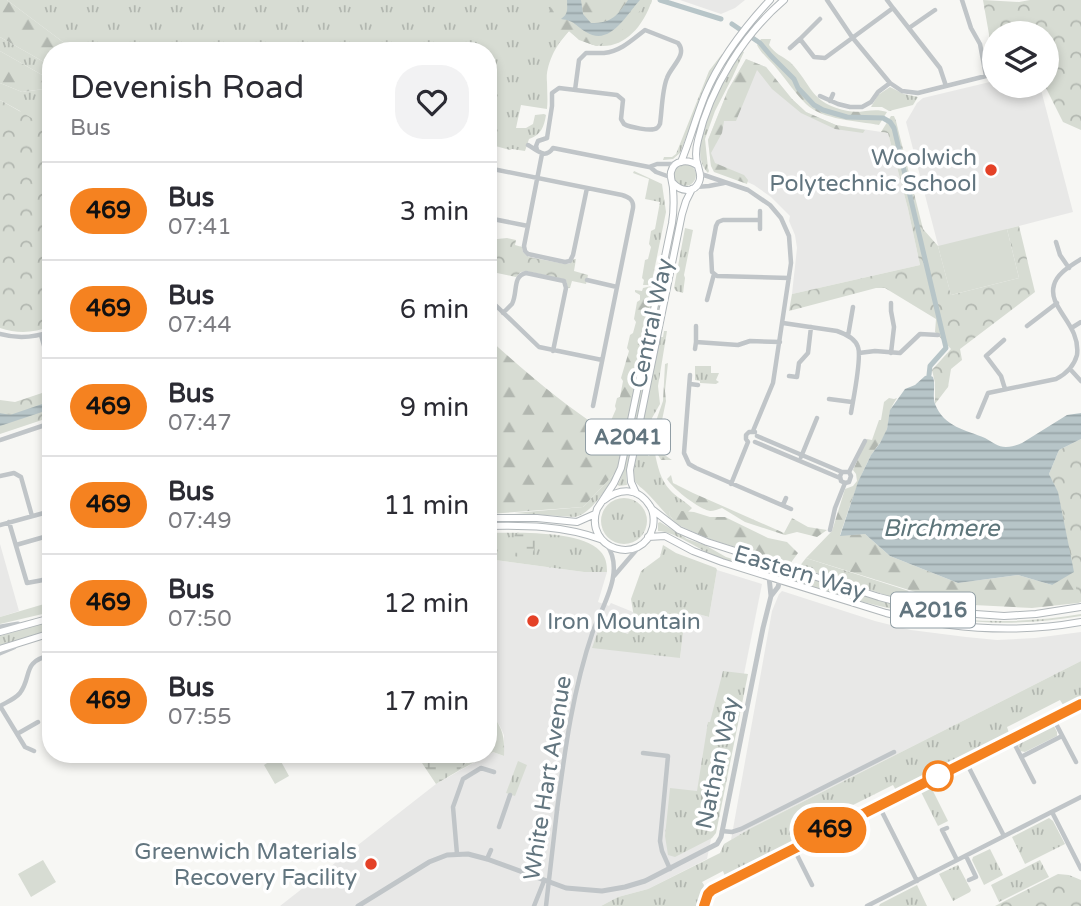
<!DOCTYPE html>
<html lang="en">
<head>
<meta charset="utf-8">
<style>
	:root { --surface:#fff; --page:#f2f2f3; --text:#2b2b33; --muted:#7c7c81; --line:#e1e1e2 }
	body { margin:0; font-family:"Varela Round",sans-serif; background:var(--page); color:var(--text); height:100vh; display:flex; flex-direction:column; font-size:26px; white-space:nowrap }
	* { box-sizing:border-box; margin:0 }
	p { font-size:23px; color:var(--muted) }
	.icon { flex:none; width:38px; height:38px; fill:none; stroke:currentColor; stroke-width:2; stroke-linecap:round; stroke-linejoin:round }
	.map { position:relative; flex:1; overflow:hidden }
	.panel { position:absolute; left:42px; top:42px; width:455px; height:721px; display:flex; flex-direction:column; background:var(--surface); border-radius:28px; box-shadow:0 4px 10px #0003 }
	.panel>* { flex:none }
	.badge { padding:0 14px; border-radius:23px; font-size:24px; line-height:46px }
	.buttons { position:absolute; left:982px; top:21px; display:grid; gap:14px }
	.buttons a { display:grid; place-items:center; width:77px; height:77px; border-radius:50%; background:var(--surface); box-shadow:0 4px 10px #0003; font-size:35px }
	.map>.badge { position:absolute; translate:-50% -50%; box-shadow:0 0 0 4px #fff }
	.round { display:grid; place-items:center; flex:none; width:74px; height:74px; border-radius:28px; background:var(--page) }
	.summary { display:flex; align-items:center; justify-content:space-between; height:119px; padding:0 28px }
	h1 { font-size:33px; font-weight:600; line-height:52px }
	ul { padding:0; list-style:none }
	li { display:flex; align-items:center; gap:21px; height:98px; padding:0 28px; border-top:2px solid var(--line) }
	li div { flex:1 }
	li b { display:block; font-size:26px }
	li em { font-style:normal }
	li .badge { min-width:77px; font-weight:700; text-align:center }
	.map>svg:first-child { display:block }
</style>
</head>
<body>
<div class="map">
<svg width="1081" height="906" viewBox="0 0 1081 906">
	<defs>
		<pattern id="grass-tufts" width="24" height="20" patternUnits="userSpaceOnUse" patternTransform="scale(1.75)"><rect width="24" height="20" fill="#d7dcd3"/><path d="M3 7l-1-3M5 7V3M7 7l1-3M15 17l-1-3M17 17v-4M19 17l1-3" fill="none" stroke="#b2b7b0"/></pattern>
		<pattern id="forest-firs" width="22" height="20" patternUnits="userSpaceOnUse" patternTransform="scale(1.75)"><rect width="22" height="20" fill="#d7dcd3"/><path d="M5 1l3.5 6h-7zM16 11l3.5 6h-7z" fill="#b2b7b0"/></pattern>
		<pattern id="wetland-marsh" width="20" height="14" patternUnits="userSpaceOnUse" patternTransform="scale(1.75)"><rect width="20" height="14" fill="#d7dcd3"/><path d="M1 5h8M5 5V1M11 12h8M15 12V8" fill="none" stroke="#b2b7b0"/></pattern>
		<pattern id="park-crowns" width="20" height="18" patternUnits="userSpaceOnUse" patternTransform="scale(1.75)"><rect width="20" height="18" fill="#d7dcd3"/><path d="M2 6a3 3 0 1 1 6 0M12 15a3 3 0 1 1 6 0" fill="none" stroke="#b2b7b0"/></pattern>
		<pattern id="water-rules" width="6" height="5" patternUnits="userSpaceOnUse" patternTransform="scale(1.75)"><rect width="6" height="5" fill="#b7c5c8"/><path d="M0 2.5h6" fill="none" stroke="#98a5a8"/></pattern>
	</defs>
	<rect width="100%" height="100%" fill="#f7f7f4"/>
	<path fill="#e8e8e7" d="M680,0H745L735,8L721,14Z
		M746,59L766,67L792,99L806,112L836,125L888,133L908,209L920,265L792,294L797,248L795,235L789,221L790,216L771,197L754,185L711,166L708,140L728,90Z
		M994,81V86H1040L1073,212L1007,229L951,295L906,122L917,103L923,98Z
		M0,544L19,611L0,617Z
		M488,559L584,572H607L598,602L609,606L611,603L633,612L634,618L628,634L604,625L680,658L685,617L698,614L709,617L717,570L762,584L707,859L648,889L618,897L601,906H280L436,784L493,752L504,756V735L500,726L488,710Z
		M782,591L875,621L911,630L966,637L997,640L1035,638L1081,632V661L751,828L731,840L772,611L779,594Z"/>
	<path fill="url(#grass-tufts)" d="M7,0H652C639,40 605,63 569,31C557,43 545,65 547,82C547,91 548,99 547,109L521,105L516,128H526L533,124L535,115L544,114L546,115C544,127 541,135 529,139L525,151L512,149L510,150L488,144V51H75Z
		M0,37L51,66V80L0,51Z
		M742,51L744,52L732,78L715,111L705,139L708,168L709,171L708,173C682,147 727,75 742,51Z
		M722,54L723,55L704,90L680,153L673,159L663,160L664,157H672L676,154L709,71Z
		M0,83L22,92L51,88V183L20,111L0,100Z
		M890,87L904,94L918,97L913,105L889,111L882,107H871L878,95Z
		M674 175a11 11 0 1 1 22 0a11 11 0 1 1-22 0Z
		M634,171L662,184L666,212L652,281L648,285H643L644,280L642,278L645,260L648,259L651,247L649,244L651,231L655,229L660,202L645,199L649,179L633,173Z
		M685,228L693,230L684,275L685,278L683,293L676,291L674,288Z
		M658,306H660L626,472L627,485L619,486L618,485L623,472Z
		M664,331H667L658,386L660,404L652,418L651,426L655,442L649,444L648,456L655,453C657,465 661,481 670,490C676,497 685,501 692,508L688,512L670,511L669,514L676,524C665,514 657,503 646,492C642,488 638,486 635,481C629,466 655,359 660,337H663Z
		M695,366H711V373H719L716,380L719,382L716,384L700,383V381L695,380Z
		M616,472C609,486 591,514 575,517L514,513L583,507Z
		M601 521a23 23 0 1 1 46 0a23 23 0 1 1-46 0Z
		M660,522L687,539L705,545L726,557L770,571L774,575C755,569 734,564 715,556C697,549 676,532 658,531V523Z
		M488,533C516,533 581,530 600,551C606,557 607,564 607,572H584L488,559Z
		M663,545L676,553L716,568L717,570L709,617L698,614L685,617L680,658L592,648L599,628L604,625L628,634L634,617L631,599L641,571L660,557Z
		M806,558L909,591L898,599L799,567Z
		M794,573C822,582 850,591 877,599C896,605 915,612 935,616C983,624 1033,622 1081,614V616C976,634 895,613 795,582L796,579L793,578Z
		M51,602V612L0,624V617Z
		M51,621V630L0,646V636Z
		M1081,661V699L1065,708L1060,700L1007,727L1010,736L897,792L893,785L813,825L816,833L726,879L723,871L702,882L704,885L699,906H601L618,897L648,889L720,853L724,844L751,828Z
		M723,671L748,674L716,833L712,838L675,857L668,855L665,836L670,788L697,791L708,722H710Z
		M1053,724L1057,732V736L1025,752L1020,751L1017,742Z
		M518,761L527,765L515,796L506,793Z
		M930,785L948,821L938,826L920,790Z
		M1049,818L1053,821L1065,844L1025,864L1012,837Z
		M990,849L1003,875L984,885L972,860L973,857Z
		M1040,860L1049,877L999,902L991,885Z
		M958,865L971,890L970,892L953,901L939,874Z
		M917,885L927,906H879L880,904Z"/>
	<path fill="url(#forest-firs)" d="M0,0H7L75,51H51V66L0,37Z
		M554,0H567V12L562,18L564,20L570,19L588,33L632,9L640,0H652L651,4H646C631,21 618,38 596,46L579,40L569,31L560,42L544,29L542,25L552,7Z
		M581,0H628C617,17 612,23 591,23L583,14Z
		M761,39H771L769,45C775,54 782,56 790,62C813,85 809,103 848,111C861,114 873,107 887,112L879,125C858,121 822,120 806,104C796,94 787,81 778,70C771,61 762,55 757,45Z
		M0,51L51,80V88L22,92L0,83Z
		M746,59L766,67L792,99L806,112L836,125L865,130L863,133L835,129L801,113L772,89L757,70L736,121H724L722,133L711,153L715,163L744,175L748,180L747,184L714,172L711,166L708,140L728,90Z
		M652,286H655L619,463L616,472L583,507L488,514V338C525,372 564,405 606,432L616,409L615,406L617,398L620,397L623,381L621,378L629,351L627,348L630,335L633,333L636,322L634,319L637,302L640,300V295L635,292V290L642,291L643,288Z
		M668,363L665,391L666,401L661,425L663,454L672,460H661L658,455V439L655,424L663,401L665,364Z
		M889,398L894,399L897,398C887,413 891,414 887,429C884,440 875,448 870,457C857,482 849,509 840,535L865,534L890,556L958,583L1018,575L1052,585L1058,492L1049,474L1081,514V599L1078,603L1032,608L954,604L806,558L832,531L845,489L853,486L857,481L856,474L853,470L867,439L872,440L879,420H881L884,402Z
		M671,475L673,483L693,493L784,533L792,518L808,527L827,530L817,537L797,532L785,535L745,522L722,508C718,509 714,511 710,511C699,509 673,489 667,479Z
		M670,510L694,512L710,517H725L768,538L787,542L798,553L790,564L709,539L676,524L669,514Z
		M488,710C502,726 505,735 504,756L493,752L458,771L475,754H488Z"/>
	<path fill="url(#wetland-marsh)" d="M515,533L539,534L531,558L512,556Z
		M437,754H475L458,771L436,784L422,763Z"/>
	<path fill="url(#park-crowns)" d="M983,0L1019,2L1030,0H1081V130L1063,122L1045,86H1046V33H994V63Z
		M0,100L51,129V326C34,333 18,334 0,328Z
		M891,116H894L896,121L923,229L938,246L951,295L1019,278L1007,229L1019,226L1035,292L960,349L962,360L951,369L948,387L935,404V383L932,370L951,349L935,332L936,319L885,288H876L789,311L792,294L920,265L908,209L888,133L881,132Z
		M507,238L516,240L515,245L522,247L523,252L529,257L565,264H569L574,259H576L574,271L588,275L586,284L572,281L570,288H568L566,281L563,279L526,271L521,272L516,277L497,273V271L493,269V265L491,264L492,260L488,259V240Z
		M51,390V417L0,434V400L15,402Z
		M1081,439V602L1078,603C1073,564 1067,509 1049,474L1059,450Z
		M1058,874L1069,875L1081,880V906H995Z"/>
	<path fill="#d7dcd3" d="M1007,229L1019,278L951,295L938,246Z
		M278,756L289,776L275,784L264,765Z
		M43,860L56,882L31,897L18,874Z"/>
	<path fill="url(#water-rules)" d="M567,0H581L583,14L591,23C612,23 617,16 628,0H640C626,15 610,47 586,32C574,25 576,21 561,19C569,14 567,8 567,0Z
		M929,375L933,377C936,386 932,395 935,404C944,427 966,430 985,438C992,442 998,447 1006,447C1012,447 1017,445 1022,443L1067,415L1081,413V439L1059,450L1049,474L1058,492L1074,572L1052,585L1018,575L958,583L890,556L865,534L840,536L858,482L871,455L880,443L887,429L890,410L905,389L915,385L925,376Z
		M51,401V409L0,426V413L10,415Z"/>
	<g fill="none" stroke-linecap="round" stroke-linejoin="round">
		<path stroke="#b7c5c8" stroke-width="5" d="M660,0L721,19
			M732,24L760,43L771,56L794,79L798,88L814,105L823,110L847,117L883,118L890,122L894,128L946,348L930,366L929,375"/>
		<defs>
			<path id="primary" d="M681,162C690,140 696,117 705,95C720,59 744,28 770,0
				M673,183C680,191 694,194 699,182C702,175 699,172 698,166C695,158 696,148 698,140C710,88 744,34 784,0
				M636,493L631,482L630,470L682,214L686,201L692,189
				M604,500C620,488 638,487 650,506C654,512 654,521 653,527C642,568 583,549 597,509L614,483L621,468L672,223C674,211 674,201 673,189C673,184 670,178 671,172C674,159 689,159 698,166
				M653,510L679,530L707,542L879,597L933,611L1004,616L1036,614L1081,607
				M488,518H537L577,522L595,514
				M488,526C526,525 564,526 600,539
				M648,537L665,536L693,551L722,562L886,613C951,629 1015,634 1081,622
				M0,632L51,618
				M0,649L51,633"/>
		</defs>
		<use href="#primary" stroke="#b1b7ba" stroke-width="8"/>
		<path stroke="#c0c5c8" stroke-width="3.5" d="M48,360L51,369"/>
		<path stroke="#c0c5c8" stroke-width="4.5" d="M827,0L852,37L890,83
			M887,0L893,8
			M820,19L800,39L814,57L825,58L893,8L940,68L946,86
			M909,28L935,10
			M790,48L800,39
			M820,96L838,104L850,107H862L871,102L878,92L890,83L902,91L918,93L986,76L980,44L971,28L962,0
			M830,101L833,94
			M547,138L552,106V93L559,88L617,95L623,100L621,119L624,124C629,127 652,132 657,128C659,127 659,125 660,124C662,110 662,90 667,78C671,66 688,55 678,43L645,30C632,40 621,51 604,53C598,53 592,53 586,53L579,60L575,90
			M528,145C537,150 545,160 553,148L649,167L657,164H675
			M537,150L536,146L538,141L547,138
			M542,154L524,246L525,251L528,254L565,262L570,261L573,255L587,188
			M650,167L656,172L670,177
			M488,168L622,195C629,197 634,200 633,208L593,406
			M701,174L748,190L770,205L781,218L789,236L791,263L773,383L753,431
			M696,187L709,186L724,183
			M760,211V229
			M488,218L528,226
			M760,220H723L718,222L716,226L711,253L712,272L717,276L789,278
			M1056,242L1060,255L1069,268
			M587,280L617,287
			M488,298L539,347L602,360
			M707,300L714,274
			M503,313C505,311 510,306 512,304C518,293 512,276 526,273L564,281L566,288L553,351
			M783,323L837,331C846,334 855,338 858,347C862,358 853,400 851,413
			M1027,326L1057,303
			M1073,327L1081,322
			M0,334C18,339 34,338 51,331
			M41,335L48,360
			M848,336L853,307
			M1004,340L986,356L1001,376L1005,389
			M696,342V326
			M695,349L696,342L738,345L750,341L780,342
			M859,353L875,351L900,353L920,334L938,335
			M891,353L894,327L891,311V303
			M1070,369L1081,381
			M690,375L684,453L689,464L696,468L791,509
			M789,376L797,377L799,363L808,353L811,327
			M690,384L698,385
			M829,399L852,402
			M978,417L988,393L1056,379C1066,374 1074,366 1077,355C1081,324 1047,308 1054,285C1057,273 1071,266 1081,259
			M757,436L842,472H849L851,476L849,482L845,483L841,481L840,476L842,472
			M0,440L51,423
			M755,442L840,478
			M801,457L817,418
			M849,472L865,441
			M0,476L14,473L21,477L32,516
			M731,484L748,442L746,439V435L749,432H755
			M783,505L786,498
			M9,522L27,583L43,580L51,567
			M0,525L51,511
			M830,530L835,508L845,483
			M16,545L51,535
			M614,576L638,548
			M0,706C7,702 15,699 20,693C33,675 21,662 51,655
			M0,706L25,747L34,751
			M1053,718L1076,762
			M17,734L38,722
			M1012,739L1034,782
			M643,753L668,756L660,841L662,851L670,869
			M1021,757L1062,736
			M966,762L1004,836
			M879,806L917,881
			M557,810C565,749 573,689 593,631C603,605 625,571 607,545
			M1052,812L1081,869
			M499,827L510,795
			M947,828L942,830L957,860
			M722,831L732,832L741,829L894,752
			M794,849L812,885
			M457,854L453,807L463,779L481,768L494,772
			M966,856L976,877L969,880
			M487,859L491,850
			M534,906L544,881
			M704,906L708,893L712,890L1081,704
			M867,906L1081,797"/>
		<path stroke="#c0c5c8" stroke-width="5" d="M735,553L754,564L774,570L780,580L778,587L771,596
			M0,627L18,624
			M0,653L14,647
			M358,906L429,862L447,855L468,854L487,859L566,888L602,891L625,887L645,881L717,844L721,837L763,628L771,596L769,577"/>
		<use href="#primary" stroke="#fff" stroke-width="6"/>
		<path stroke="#c0c5c8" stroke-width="4.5" d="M546,906L557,810"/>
	</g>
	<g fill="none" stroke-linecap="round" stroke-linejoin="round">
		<defs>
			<path id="line" d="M704,906L708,894L712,890L1081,704"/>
		</defs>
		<use href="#line" stroke="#fff" stroke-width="16"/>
		<use href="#line" stroke="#f58220" stroke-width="10"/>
	</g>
	<g fill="#e44127" stroke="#fff" stroke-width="2.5">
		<circle cx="991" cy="170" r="7"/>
		<circle cx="533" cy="621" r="7"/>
		<circle cx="371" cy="864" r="7"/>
	</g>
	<circle fill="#fff" stroke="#f58220" stroke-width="3.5" cx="938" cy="776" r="14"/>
	<g text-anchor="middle" stroke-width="7" stroke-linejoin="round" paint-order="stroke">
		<g fill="#fff" stroke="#919ea5" stroke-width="2">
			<rect x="586" y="419.5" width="84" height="35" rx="5"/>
			<rect x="891" y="592.5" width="84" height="35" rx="5"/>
		</g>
		<g font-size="21" font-weight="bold" fill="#62757f">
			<text x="628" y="444">A2041</text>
			<text x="933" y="617">A2016</text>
		</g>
		<g font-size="23" fill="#62757f" stroke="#fff" text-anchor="end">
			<text x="977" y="165">Woolwich<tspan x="977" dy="26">Polytechnic School</tspan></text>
			<text x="547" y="629" text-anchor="start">Iron Mountain</text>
			<text x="357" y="859">Greenwich Materials<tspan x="357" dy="26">Recovery Facility</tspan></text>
		</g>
		<g font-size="23" fill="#62757f" stroke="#fff">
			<text transform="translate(651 323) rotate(-78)" y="8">Central Way</text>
			<text transform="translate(800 572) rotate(17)" y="8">Eastern Way</text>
			<text transform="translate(717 763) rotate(-78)" y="8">Nathan Way</text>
			<text transform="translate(547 778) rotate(-81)" y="8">White Hart Avenue</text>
		</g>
		<g font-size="24" font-style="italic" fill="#5d757a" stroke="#fff">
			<text x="941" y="536">Birchmere</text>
		</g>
	</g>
</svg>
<div class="buttons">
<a><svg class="icon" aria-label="layers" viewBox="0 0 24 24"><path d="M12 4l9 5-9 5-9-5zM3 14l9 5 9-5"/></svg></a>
</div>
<b class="badge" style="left:830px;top:830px;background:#f58220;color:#111">469</b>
<section class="panel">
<div class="summary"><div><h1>Devenish Road</h1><p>Bus</p></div><a class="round"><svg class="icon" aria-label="heart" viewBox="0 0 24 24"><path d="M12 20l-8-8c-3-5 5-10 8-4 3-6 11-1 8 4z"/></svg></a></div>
<ul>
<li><span class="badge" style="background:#f58220;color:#111">469</span><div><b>Bus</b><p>07:41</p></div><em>3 min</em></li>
<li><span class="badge" style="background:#f58220;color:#111">469</span><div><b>Bus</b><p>07:44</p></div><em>6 min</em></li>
<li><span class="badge" style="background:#f58220;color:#111">469</span><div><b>Bus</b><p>07:47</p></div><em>9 min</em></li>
<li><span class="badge" style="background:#f58220;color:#111">469</span><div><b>Bus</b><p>07:49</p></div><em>11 min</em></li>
<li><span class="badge" style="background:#f58220;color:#111">469</span><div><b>Bus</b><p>07:50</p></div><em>12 min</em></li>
<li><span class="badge" style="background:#f58220;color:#111">469</span><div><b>Bus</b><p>07:55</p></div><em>17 min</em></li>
</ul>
</section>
</div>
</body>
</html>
